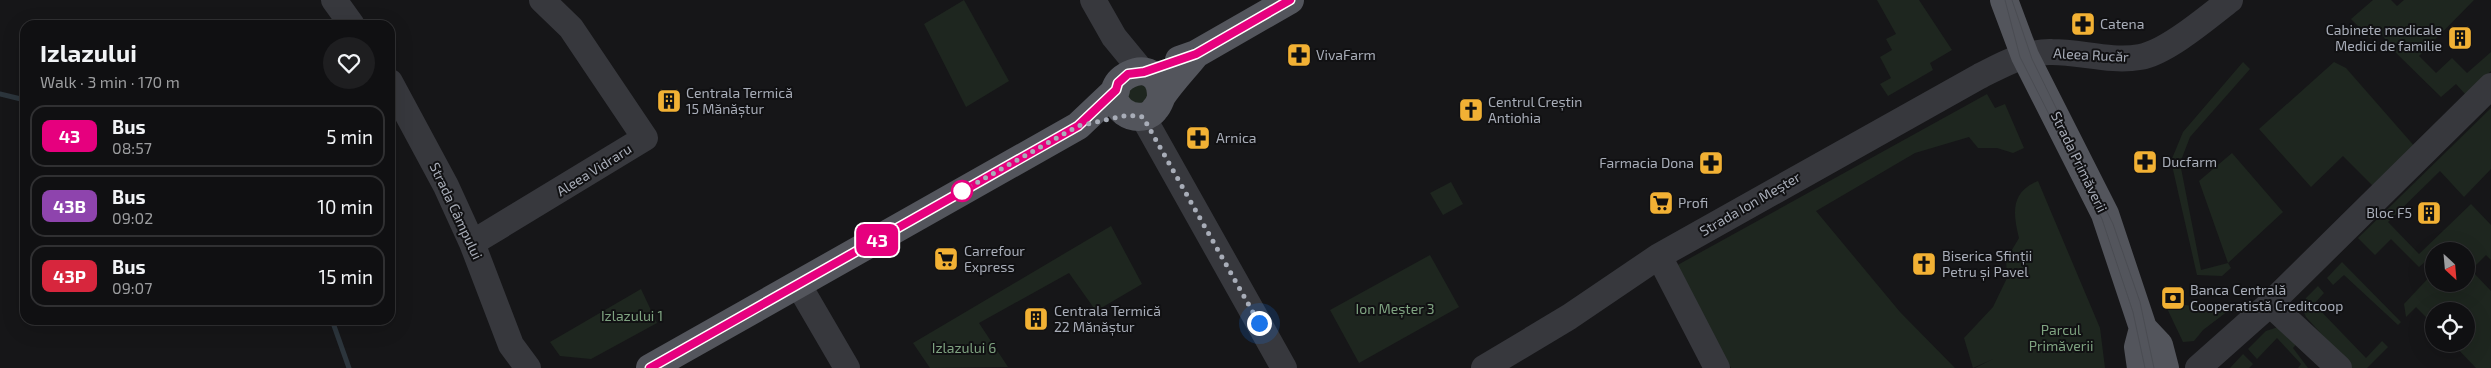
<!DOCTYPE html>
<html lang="en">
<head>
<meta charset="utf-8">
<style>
	:root { --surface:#101012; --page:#1e1e20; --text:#f1f3f6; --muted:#9c9d9f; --line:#303032 }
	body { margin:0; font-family:"Exo 2",sans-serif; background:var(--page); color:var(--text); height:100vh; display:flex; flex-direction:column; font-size:19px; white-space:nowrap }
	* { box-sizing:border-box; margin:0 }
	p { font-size:16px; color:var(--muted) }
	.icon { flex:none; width:28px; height:28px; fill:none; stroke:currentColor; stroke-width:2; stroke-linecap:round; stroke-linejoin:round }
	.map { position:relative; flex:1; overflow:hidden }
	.sheet { position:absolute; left:20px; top:20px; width:375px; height:305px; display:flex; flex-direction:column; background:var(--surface); border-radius:15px; box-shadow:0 5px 20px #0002,0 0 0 1px var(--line) }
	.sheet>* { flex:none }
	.badge { padding:0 10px; border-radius:8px; font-size:18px; line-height:32px }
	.needle { width:32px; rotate:154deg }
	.tools { position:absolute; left:2425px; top:242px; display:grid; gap:10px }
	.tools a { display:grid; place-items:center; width:50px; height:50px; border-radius:50%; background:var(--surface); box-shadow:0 5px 20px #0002,0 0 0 1px var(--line); font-size:25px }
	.you { position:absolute; width:25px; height:25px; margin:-12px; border:4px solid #fff; border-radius:50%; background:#1a73e8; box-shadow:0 0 0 8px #1a73e833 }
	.map>.badge { position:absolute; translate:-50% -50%; box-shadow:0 0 0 2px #fff }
	.round { display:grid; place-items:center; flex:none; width:52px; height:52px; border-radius:26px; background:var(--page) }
	.summary { display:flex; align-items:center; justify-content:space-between; height:85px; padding:0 20px }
	h1 { font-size:24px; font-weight:700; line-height:38px }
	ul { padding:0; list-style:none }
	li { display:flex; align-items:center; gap:15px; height:62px; margin:0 10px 8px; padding:0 10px; border:2px solid var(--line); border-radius:15px }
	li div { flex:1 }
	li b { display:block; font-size:19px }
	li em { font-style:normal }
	li .badge { min-width:55px; font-weight:700; text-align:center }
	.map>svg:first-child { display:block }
</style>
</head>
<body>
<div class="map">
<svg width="2491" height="368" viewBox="0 0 2491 368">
	<rect width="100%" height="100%" fill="#161618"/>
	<path fill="#1e261f" d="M964,0L1009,81L966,107L924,24Z
		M1877,0H1919L1952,50L1930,63L1933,70L1888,96L1880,84L1891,78L1880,57L1892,50L1886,39L1896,34Z
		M2373,0H2391L2397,6L2404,0H2474L2419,56L2436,73L2452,58L2467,73L2491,52V71L2466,95L2456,84L2441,97L2391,48L2379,30L2370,38L2351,19Z
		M2243,62L2250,69L2190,137L2180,163L2201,270L2228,263L2199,181L2232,153L2283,212L2228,263L2231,268L2222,276L2197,275L2171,161L2183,132Z
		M2334,62L2346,68L2416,148L2375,188L2343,156L2311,187L2259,129Z
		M1124,82L1156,88L1138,114L1121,87Z
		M1987,94L1995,108L2005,104L2024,148L2013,153L1997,148H1978L1969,137L1915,153L1816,211L1900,312L1955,368H1731L1674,267Z
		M2491,108V169L2464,197L2440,171L2388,222L2419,254L2471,204L2491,225V260L2486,255L2471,270L2491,291V368H2476L2453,344H2466V311H2434V325L2416,307L2406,317L2404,304L2434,272V284H2466V251H2434V268L2426,261L2419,267L2391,239L2375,255L2358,238Z
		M2038,181L2100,328L2105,368H1975L1993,359L1973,368L1964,338L1993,307L2007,278L2006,260L2019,238C2013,214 2010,192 2038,181Z
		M1451,182L1463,204L1443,215L1430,193Z
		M1111,226L1142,284L1096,311L1069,273L979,323L1008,367L930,368L913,343Z
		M1430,255L1459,307L1359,363L1330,310Z
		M2342,262L2401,322L2398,325L2344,275L2333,285L2327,278Z
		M2318,286L2324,293L2314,304L2366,358L2382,341L2388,347L2367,368H2352L2306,317L2302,308L2306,298Z
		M641,289L657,323L591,359L560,356L550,342Z
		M2164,302L2228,311L2203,330L2194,341L2183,342Z
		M2284,325L2301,339L2293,348L2308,368H2298L2301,364L2277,338L2257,359L2248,349L2266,331Z
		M2243,354L2253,364L2249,368H2230Z"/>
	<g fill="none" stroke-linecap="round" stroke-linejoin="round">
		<path stroke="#2c353c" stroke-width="5" d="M0,94L25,100
			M332,320L349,368"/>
		<path stroke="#37383d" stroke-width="26" d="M334,0L352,25
			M1093,0L1114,37L1142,71
			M390,82L446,186L472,243L511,345L528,368
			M1143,117L1284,368
			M472,243L645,138L571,28L542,0
			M1659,256L1717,368
			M798,284L847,368
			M2270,304L2339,368
			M1484,368L1569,317L1659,256L1980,76C2002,65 2026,51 2052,52C2081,52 2110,62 2140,57C2166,53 2208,17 2230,0
			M2198,368L2270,304L2491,86"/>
		<path stroke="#53555c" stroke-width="28" d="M2004,0L2025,56L2105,214L2143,328L2159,345L2165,368
			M1179,60L1196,54L1290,0
			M1161,97C1161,45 1088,84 1124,112C1131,117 1138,118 1146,116C1150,114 1153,113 1155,109C1159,105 1160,100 1162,96C1172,81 1185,68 1196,54
			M650,368L1078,126L1116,90
			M2141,368L2138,347L2143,328"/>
		<path stroke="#4a4c52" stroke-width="1" d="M2005,0L2020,57L2102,219L2133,312L2145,368
			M2012,0L2032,59L2113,224L2140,302L2154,368"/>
	</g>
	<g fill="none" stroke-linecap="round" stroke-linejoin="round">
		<defs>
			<path id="line" d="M650,368L1078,126L1116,90L1118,83L1128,74L1144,72L1196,54L1290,0"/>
		</defs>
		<use href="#line" stroke="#fff" stroke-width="11"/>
		<use href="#line" stroke="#e6007e" stroke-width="8"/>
		<path stroke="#a8adb8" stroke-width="5" stroke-dasharray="0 9" d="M962,191L1078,126L1128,115L1143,117L1259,323"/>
	</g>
	<defs>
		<symbol id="pharmacy-square" viewBox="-11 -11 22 22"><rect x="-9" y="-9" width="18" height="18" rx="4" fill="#f2b134" stroke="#111113"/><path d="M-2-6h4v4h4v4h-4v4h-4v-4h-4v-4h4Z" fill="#111"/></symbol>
		<symbol id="building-square" viewBox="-11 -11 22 22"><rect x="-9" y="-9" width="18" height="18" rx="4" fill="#f2b134" stroke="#111113"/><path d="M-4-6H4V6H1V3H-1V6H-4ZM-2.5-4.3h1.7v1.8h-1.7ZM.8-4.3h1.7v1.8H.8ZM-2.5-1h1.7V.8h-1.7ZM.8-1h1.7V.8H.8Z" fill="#111"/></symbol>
		<symbol id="church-square" viewBox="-11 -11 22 22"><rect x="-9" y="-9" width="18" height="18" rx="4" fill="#f2b134" stroke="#111113"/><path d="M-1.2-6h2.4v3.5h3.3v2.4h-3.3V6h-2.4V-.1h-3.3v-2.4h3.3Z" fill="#111"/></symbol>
		<symbol id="supermarket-square" viewBox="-11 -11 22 22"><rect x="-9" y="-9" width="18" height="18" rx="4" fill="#f2b134" stroke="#111113"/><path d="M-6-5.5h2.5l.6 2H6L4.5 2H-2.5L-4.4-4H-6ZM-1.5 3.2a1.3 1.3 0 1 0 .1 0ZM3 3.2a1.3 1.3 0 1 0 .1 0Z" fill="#111"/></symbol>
		<symbol id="bank-square" viewBox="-11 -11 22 22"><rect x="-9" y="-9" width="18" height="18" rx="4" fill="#f2b134" stroke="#111113"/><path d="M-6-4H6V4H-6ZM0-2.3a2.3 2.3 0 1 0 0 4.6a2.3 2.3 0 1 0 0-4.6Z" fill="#111"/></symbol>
	</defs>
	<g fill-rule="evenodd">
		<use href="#pharmacy-square" x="2069" y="10" width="28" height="28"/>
		<use href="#building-square" x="2446" y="24" width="28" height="28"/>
		<use href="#pharmacy-square" x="1285" y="41" width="28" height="28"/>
		<use href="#building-square" x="655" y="87" width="28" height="28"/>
		<use href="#church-square" x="1457" y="96" width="28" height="28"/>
		<use href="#pharmacy-square" x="1184" y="124" width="28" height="28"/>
		<use href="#pharmacy-square" x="2131" y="148" width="28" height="28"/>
		<use href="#pharmacy-square" x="1697" y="149" width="28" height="28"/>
		<use href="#supermarket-square" x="1647" y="189" width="28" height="28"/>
		<use href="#building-square" x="2415" y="199" width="28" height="28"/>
		<use href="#supermarket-square" x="932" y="245" width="28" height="28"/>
		<use href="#church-square" x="1910" y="250" width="28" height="28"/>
		<use href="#bank-square" x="2159" y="284" width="28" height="28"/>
		<use href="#building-square" x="1022" y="305" width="28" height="28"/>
	</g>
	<circle fill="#fff" stroke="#e6007e" stroke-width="2.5" cx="962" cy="191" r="10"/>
	<g text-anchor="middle" stroke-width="4" stroke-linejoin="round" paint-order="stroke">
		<g font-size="14" fill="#a8adb8" stroke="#111113" text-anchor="start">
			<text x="2100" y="29">Catena</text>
			<text x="2442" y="35" text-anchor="end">Cabinete medicale<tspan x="2442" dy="16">Medici de familie</tspan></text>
			<text x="1316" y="60">VivaFarm</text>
			<text x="686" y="98">Centrala Termică<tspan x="686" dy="16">15 Mănăștur</tspan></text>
			<text x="1488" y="107">Centrul Creștin<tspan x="1488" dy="16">Antiohia</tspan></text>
			<text x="1216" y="143">Arnica</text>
			<text x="2162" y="167">Ducfarm</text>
			<text x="1694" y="168" text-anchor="end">Farmacia Dona</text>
			<text x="1678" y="208">Profi</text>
			<text x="2412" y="218" text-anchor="end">Bloc F5</text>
			<text x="964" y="256">Carrefour<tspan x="964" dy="16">Express</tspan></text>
			<text x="1942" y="261">Biserica Sfinții<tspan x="1942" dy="16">Petru și Pavel</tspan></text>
			<text x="2190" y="295">Banca Centrală<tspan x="2190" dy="16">Cooperatistă Creditcoop</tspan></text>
			<text x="1054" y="316">Centrala Termică<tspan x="1054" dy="16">22 Mănăștur</tspan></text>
		</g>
		<g font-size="14" fill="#a8adb8" stroke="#111113">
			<text transform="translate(2091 55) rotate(3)" y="5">Aleea Rucăr</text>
			<text transform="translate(2079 162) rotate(64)" y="5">Strada Primăverii</text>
			<text transform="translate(594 170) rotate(-32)" y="5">Aleea Vidraru</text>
			<text transform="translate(1750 204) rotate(-30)" y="5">Strada Ion Meșter</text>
			<text transform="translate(456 211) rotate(65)" y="5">Strada Câmpului</text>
		</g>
		<g font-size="14" fill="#7fa381" stroke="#111113">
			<text x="1395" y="314">Ion Meșter 3</text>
			<text x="632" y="321">Izlazului 1</text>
			<text x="2061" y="335">Parcul<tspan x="2061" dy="16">Primăverii</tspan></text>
			<text x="964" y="353">Izlazului 6</text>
		</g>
	</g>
</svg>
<div class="tools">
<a><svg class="needle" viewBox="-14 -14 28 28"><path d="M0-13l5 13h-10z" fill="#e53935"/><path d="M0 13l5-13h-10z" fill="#9c9d9f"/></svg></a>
<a><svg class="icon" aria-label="locate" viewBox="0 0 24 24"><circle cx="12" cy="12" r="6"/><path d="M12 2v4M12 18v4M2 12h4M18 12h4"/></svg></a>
</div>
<div class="you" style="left:1259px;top:323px"></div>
<b class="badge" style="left:877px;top:240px;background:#e6007e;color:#fff">43</b>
<section class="sheet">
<div class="summary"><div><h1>Izlazului</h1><p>Walk · 3 min · 170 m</p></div><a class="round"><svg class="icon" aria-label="heart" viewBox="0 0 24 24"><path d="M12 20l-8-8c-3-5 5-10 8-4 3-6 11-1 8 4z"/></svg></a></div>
<ul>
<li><span class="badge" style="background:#e6007e;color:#fff">43</span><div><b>Bus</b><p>08:57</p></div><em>5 min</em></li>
<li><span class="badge" style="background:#8e44ad;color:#fff">43B</span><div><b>Bus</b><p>09:02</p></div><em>10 min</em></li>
<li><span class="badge" style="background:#d7263d;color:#fff">43P</span><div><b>Bus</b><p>09:07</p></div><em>15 min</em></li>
</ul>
</section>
</div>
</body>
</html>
